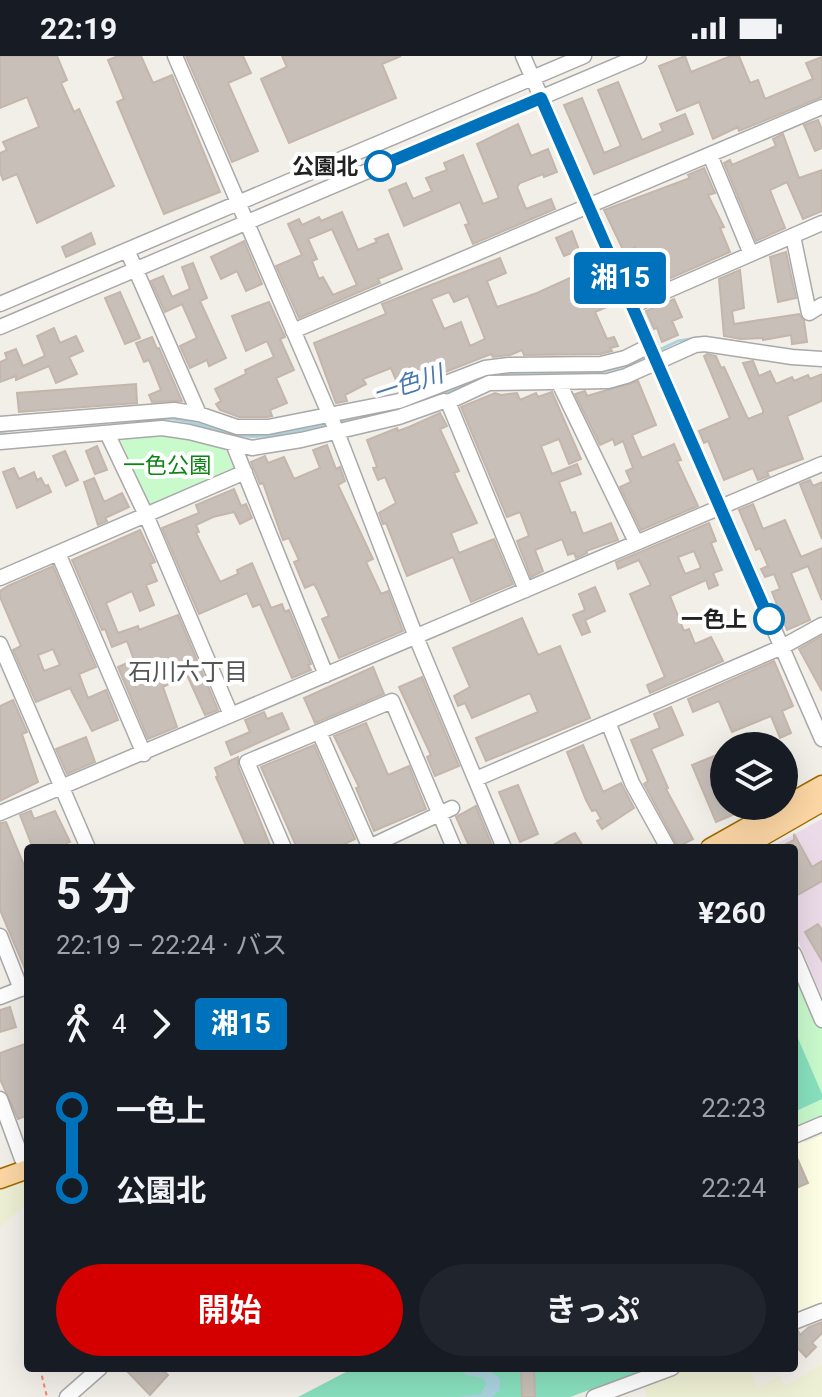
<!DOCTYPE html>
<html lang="ja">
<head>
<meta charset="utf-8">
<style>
	:root { --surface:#171b24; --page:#20242c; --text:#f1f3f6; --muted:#9ea1a6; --accent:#d40000 }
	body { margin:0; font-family:Roboto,"Noto Sans JP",sans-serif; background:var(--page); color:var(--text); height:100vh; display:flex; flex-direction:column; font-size:30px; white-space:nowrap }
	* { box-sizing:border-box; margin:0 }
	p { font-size:26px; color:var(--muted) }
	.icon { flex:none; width:44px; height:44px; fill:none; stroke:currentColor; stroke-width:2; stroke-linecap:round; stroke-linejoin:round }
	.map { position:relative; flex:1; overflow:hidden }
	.side { position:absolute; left:24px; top:788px; width:774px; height:528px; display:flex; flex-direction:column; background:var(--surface); border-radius:8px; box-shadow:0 8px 32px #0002 }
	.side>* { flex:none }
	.badge { padding:0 16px; border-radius:6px; font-size:28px; line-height:52px }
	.controls { position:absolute; left:710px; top:676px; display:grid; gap:16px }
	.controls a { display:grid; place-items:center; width:88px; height:88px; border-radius:50%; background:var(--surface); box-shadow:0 8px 32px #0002; font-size:40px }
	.map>.badge { position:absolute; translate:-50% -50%; box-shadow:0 0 0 4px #fff }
	.legs { display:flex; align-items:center; gap:12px; height:88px; padding:0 32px; font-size:26px }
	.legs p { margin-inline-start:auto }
	.summary { display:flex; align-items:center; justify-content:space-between; height:136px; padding:0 32px }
	h1 { font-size:44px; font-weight:700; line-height:60px }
	.primary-button { display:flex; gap:16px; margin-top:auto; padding:16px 32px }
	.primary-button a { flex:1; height:92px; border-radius:48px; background:var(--accent); color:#fff; font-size:32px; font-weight:700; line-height:92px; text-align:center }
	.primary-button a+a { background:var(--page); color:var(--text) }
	ul { padding:0 32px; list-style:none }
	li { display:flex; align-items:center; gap:28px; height:80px; font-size:30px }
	li i { display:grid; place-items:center; width:12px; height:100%; margin:0 10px; background:currentColor }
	li i::after { content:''; width:20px; height:20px; margin:-10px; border:6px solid; border-radius:50%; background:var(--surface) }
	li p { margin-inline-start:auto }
	li:first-child i { background:linear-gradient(#0000 50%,currentColor 0) }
	li:last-child i { background:linear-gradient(currentColor 50%,#0000 0) }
	.status { display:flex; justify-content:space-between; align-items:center; height:56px; padding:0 40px; background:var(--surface); direction:ltr }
	.status svg { height:22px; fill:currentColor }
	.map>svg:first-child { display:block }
</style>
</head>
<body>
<div class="status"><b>22:19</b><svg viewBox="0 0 49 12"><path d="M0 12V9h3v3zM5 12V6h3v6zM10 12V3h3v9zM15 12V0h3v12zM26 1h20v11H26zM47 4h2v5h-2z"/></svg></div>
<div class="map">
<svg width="822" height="1341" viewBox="0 0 822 1341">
	<rect width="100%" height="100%" fill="#f2efe9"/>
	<path fill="#ebdbe8" d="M822,763V941L794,875V792H769Z"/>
	<path fill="#ffffe5" d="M822,1079V1246L794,1257V1084L802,1080L805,1086Z"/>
	<path fill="#eef0d5" d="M28,1120V1146L0,1172V1130Z
		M822,1308V1341H646L644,1325L679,1312H749L758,1331L779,1320L786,1330Z"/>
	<path fill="#c8facc" d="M118,376C156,376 191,377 225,393L235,415L148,452Z
		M794,898L822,964V1068L794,1081Z"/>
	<path fill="#88e0be" d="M794,973L822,1038V1043L794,1056Z
		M345,1312H634L636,1317L570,1341H298L346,1316Z"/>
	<path fill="#aad3df" d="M459,1312H485L500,1322V1334L492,1341H457L481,1338L486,1328L483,1322L466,1319Z"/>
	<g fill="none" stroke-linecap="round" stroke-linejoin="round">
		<path stroke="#aad3df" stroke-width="3" d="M709,282L745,287
			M659,294L678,285L697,282
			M425,345L487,320L511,317L601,316L627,309L649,299
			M159,362C195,362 215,378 246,380C272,383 302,373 328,368
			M339,366L406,351
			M0,376L12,374"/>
	</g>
	<path fill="#c7bfb8" stroke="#c4b6ab" stroke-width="2" fill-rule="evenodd" d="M0,0H57L67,24L61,27L74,56L79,53L114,130L37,167L17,118L3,124L0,116V97L7,94L3,86L39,71L27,41L0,52Z
		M118,0H141L153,27L172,19L220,136L164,158L117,46L124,43L108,4Z
		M186,0H243L251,17L228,27L258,95L232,106Z
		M282,0H401L382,8L396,42L289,87L261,23L287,11Z
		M685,0L691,16L731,0H739L750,27L758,24L765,43L813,23L806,7L822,1V41L739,75L738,71L713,83L699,46L677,55L659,10Z
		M618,26L642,84L663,75L660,68L685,58L693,78L594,118L564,49L582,42L604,97L621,90L598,34Z
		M818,64L822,74V92L815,95L804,69Z
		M518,68L531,100L548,93L557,116L544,121L543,118L520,127L517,131L526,153L551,143L555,153L473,188L465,169L469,168L460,146L404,170L389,134L406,127L413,143L432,135L426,122L447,114L444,107L463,99L483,148L499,142L477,88Z
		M783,78L799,122L822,114V155L803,163L787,126L770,134L785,172L756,185L724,107L730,104L732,109L776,90L773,83Z
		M704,112L715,137L708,139L724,171L720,172L730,196L639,236L633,220L645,215L635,191L624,196L604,154L690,122L688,119Z
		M342,156L358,194L377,186L375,183L388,178L402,213L378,223L380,227L299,262L276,210L302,199L288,168L299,163L302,169L319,161L321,165ZM332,173L357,229L333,239L323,221L319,223L312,205L317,203L308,183Z
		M572,175L579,194L564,200L556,182Z
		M91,177L95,188L66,201L62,191Z
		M244,185L262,228L246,235L237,215L221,223L211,201Z
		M786,196L796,242L778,246L770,201Z
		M500,202L506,217L487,225L497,251L537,237L596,210L612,249L595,256L607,283L614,281L618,290L610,292L612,295L600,298L524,299L522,294L510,299L493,301L491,298L400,334L391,312L363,323L366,328L345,339L347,345L336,347L314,287L386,258L382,248ZM449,236L454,246L468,240L485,283L470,290L461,266L444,273L431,243Z
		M193,207L207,242L200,245L226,302L209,310L207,304L190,312L180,290L197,282L182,248L165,256L151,225L163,220L172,241L190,233L182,211Z
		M740,214L744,252L732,255L734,268L799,258L804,265L807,286L792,288L791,279L763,284V282L741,283L724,280L719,223Z
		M120,236L140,282L125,288L105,242Z
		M674,243L682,261L672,265L678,279L662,286L657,272L654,273L646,255Z
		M269,246L285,281L280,283L294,314L276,322L287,347L270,354L272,360L267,361H239L220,354L216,348L221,345L215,333L246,318L245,314L274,301L267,285L246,295L232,260Z
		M54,272L60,287L76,280L83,295L69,301L77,318L56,327L49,310L16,324V320L0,326V306L7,303L5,297L16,293L23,310L45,300L37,280Z
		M152,281L157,293L159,292L182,345L152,346L149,339L161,334L149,304L144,306L136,287Z
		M707,298L716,300L721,312L724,311L748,363L763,357V354L743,307L753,305L759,320L770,315L776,328L792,321L794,325L808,319L810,323L822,318V345L787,360L803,403L767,416L769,420L758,424L753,412L724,424L708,385L704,387L699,375L730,362L704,300Z
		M638,325L656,369L632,379L642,402L674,388L681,404L677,405L698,450L641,474L620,431L631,426L626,415L633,412L623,385L615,389L613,383L600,389L575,338L585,335L587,340Z
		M136,328L137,347L19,356L17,337Z
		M552,336L581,403L569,408L559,383L541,390L552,418L577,408L581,418L559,426L571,457L575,456L583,478L611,467L618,484L586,495L587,497L576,502L574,497L568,499L562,483L535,494L543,515L531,521L517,485L529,480L520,456L507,461L461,351L495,337L501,339L517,337L520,344L536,337L538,341Z
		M440,357L447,370L440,373L459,415L454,417L477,467L451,477L459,497L494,483L513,528L471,546L453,501L407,520L386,467L383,468L379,457L396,447L385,421L378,424L373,412L377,411L367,384L397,372L398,375L409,371Z
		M327,389L336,413L340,411L345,425L338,429L373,503L366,506L381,538L388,535L403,575L339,602L322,563L329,560L318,535L314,528L305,532L294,506L299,504L289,482L283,484L263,427L260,428L251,406L265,400L268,407L284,401L294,423L320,412L313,394Z
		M97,390L107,414L95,418L86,395Z
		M65,395L78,424L66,430L53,400Z
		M14,412L19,423L34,416L37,424L41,422L45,430L48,429L51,436L17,452L3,416Z
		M94,422L104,446L122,437L129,451L105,462L107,465L98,469L84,426Z
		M810,424L813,430L822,426V483L800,428Z
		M234,433L241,450L246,448L252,462L240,468L234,456L213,461L196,469L199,476L196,477L220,526L238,518L237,514L252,507L271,552L282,548L285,556L289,554L311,608L308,609L311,614L292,622L260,548L253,551L247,537L199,558L162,472L199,457L196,449Z
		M753,448L763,473L785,464L801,501L822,492V544L808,510L791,517L810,564L787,574L772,536L780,533L774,518L765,521L761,513L768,510L760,492L756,494L739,454Z
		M709,467L716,485L711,487L722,514L713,517L718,529L709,533L706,524L670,540L684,575L689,573L695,588L711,581L723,605L650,637L647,629L665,621L630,538L651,529L639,504L618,513L616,506ZM694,495L701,512L685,518L678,501Z
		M140,474L155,506L150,508L157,525L146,529L154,549L140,555L132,535L106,547L118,577L138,570L139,574L178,559L218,654L205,659L187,619L163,631L177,671L148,683L118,611L134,604L127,585L112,591L105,573L102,574L72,504Z
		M53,510L96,611L79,618L88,642L106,634L118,664L92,675L70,632L36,646L13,594L21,590L0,541V535L8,530ZM53,593L60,609L44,615L38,599Z
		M595,531L605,555L585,564L590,576L582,579L573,559L585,554L579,538Z
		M522,562L538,599L560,590L590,662L486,705L476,682L538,656L530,637L472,662L465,647L458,650L454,640L470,631L453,592Z
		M822,580V635L799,593Z
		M774,605L793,650L782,655L791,677L780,682L771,660L732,676L719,645L693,656L688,643Z
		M373,611L384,638L315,667L304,642Z
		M422,621L459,710L435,720L427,701L431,699L399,631Z
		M13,644L27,676L22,678L38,726L0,745V650Z
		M671,651L683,679L651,693L668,732L666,733L693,783L678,791L644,728L648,725L631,684L660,672L654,658Z
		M264,656L267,663L282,657L289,673L231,699L226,686L250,676L245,664Z
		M366,667L388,719L409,710L426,753L374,775L356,732L359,731L334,680Z
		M86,681L95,706L67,718L56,693Z
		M314,689L355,783L336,792H297L261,711Z
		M583,689L603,736L621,727L634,752L602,773L597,765L601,763L596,754L592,755L586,744L567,696Z
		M724,696V750H754L716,766L692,709Z
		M238,701V710L271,792H247L216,721L218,720L215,712Z
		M518,729L538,778L520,786L499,736Z
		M476,750L493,792H470L456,761Z
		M31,755L34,763L55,755L70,786L67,787L69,792H33L20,759Z
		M6,766L28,819V920L0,854V767Z
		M575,777L584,792H548L569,780Z
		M794,778L812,811L822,805V825L794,841V792H779L794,784Z
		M818,868L822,874V905L805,876Z
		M10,951L16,971L0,976V954Z
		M28,987V1059L18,1063L0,1023V997Z
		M794,1095L808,1127L794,1133Z
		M822,1266V1277L812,1287L816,1291L806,1301L794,1288V1276L798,1275L800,1279L809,1271Z
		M124,1312H161L168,1319L150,1339Z
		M521,1312H534L535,1341H522Z"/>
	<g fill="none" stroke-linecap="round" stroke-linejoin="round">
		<defs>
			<path id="minor" d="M175,0L337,376L416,581L504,792
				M523,0L822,683
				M710,99L751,198
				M793,180L809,257L822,249
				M127,194L199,358
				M0,248L584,0
				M632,250L822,167
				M0,271L639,0
				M293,275L822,51
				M559,327L636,486
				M448,346L526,534
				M0,368L174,354L199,358L237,371H268L399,345L485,312L509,309L601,308L625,302L649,290
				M107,377L146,459L231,659
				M0,386L162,372L189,376L252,392L301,384L399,361L444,345L448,346L489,327L608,325L626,320L695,289L705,288L792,301L822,303
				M234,390L326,619
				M58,497L144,698
				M0,522L245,416
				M0,588L88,792
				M608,666L632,727L668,792
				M319,676L370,792
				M476,723L782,591L822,569
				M0,757L822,408
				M284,792L247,706L392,645L454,792
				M367,792L452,752
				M0,880L21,933
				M794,898L822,964
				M0,941L28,930
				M0,1043L22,1103
				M794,1080L822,1068
				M794,1266L822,1255
				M67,1341L100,1312
				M594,1341L672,1312"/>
			<path id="major" d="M710,792L822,729
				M742,792L822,746
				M0,1123L28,1113"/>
		</defs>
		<use href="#minor" stroke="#a9a9a9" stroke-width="17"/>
		<use href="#major" stroke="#a06b00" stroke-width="21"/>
		<path stroke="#fa8072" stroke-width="2" stroke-dasharray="4 4" stroke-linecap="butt" d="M40,1312L47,1341"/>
		<use href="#minor" stroke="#fff" stroke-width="14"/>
		<use href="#major" stroke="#fcd6a4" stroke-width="18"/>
	</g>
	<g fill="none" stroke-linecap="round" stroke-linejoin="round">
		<defs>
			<path id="line-1" d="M380,110L541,42L769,563"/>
		</defs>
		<use href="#line-1" stroke="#fff" stroke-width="18"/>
		<use href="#line-1" stroke="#0072bc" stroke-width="12"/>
	</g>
	<g fill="#fff" stroke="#0072bc" stroke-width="4">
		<circle cx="380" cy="110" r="14"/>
		<circle cx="769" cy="563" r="14"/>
	</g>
	<g text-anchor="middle" stroke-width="8" stroke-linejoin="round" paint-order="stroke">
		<g font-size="22" font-weight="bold" fill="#222" stroke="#fff" text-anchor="end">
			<text x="358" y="118">公園北</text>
			<text x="747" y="571">一色上</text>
		</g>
		<g font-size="22" fill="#0c8416" stroke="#fff">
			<text x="167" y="417">一色公園</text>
		</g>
		<g font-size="24" font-style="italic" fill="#4a7aab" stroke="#fff">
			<text transform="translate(408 328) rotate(-18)" y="8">一色川</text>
		</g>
		<g font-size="24" fill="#555" stroke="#fff">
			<text x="188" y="624">石川六丁目</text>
		</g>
	</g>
</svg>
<div class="controls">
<a><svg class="icon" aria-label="layers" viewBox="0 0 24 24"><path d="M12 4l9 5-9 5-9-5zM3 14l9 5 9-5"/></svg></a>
</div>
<b class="badge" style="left:620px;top:222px;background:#0072bc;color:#fff">湘15</b>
<section class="side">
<div class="summary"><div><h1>5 分</h1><p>22:19 – 22:24 · バス</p></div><b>¥260</b></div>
<div class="legs"><svg class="icon" aria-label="walk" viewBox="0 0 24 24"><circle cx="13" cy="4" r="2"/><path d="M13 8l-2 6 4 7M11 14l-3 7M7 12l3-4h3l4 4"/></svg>4<svg class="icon" aria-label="forward" viewBox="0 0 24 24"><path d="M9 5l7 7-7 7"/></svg><b class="badge" style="background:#0072bc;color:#fff">湘15</b></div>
<ul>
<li><i style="color:#0072bc"></i><b>一色上</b><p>22:23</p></li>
<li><i style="color:#0072bc"></i><b>公園北</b><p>22:24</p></li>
</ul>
<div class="primary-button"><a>開始</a><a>きっぷ</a></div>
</section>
</div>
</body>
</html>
